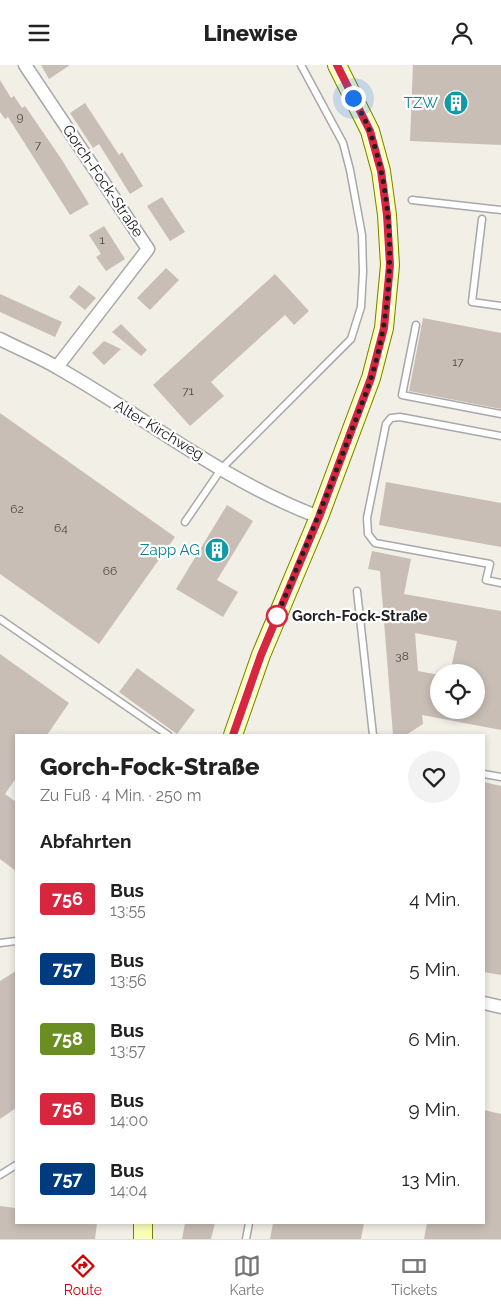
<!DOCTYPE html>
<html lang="de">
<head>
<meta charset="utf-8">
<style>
	:root { --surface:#fff; --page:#f2f2f2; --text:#222; --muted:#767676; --line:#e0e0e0; --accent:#d20001 }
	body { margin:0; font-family:Raleway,sans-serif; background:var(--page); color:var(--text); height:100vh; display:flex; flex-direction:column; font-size:19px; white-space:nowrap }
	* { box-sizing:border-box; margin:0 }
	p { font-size:16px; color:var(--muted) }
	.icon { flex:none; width:28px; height:28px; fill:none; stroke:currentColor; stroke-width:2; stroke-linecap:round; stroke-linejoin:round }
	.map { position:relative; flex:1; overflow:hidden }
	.panel { position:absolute; left:15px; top:669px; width:470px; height:490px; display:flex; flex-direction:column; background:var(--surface); border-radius:0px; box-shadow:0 2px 8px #0003 }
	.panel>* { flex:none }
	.badge { padding:0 10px; border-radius:4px; font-size:18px; line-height:32px }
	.tools { position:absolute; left:430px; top:599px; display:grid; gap:10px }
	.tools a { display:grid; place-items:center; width:55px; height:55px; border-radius:50%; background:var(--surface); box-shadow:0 2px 8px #0003; font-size:25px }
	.you { position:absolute; width:25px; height:25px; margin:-12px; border:4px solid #fff; border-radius:50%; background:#1a73e8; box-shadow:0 0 0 8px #1a73e833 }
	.map>.badge { position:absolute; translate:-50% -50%; box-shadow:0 0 0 2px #fff }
	h2 { padding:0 25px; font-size:19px; line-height:45px }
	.round { display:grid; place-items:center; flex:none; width:52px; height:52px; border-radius:26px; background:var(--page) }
	.head { display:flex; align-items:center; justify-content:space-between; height:85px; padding:0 25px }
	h1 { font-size:24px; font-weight:800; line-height:38px }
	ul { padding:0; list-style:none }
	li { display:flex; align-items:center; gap:15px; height:70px; padding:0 25px }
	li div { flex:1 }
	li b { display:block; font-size:19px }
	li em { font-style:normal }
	li .badge { min-width:55px; font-weight:700; text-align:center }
	header { display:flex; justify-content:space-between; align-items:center; height:65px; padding:0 25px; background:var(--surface); font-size:22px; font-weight:800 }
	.dock { display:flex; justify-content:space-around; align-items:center; height:70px; border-top:1px solid var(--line); background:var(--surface); font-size:14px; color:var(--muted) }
	.dock a { display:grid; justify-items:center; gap:2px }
	.dock .on { color:var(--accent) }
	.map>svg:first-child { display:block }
</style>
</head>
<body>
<header><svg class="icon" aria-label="menu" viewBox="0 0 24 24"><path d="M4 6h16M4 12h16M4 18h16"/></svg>Linewise<svg class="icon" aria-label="person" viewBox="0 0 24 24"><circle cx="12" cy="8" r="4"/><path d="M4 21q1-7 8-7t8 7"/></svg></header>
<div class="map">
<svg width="501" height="1174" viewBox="0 0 501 1174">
	<rect width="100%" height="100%" fill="#f2efe7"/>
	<path fill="#c8beb6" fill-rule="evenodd" d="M41,0H70L49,14Z
		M413,0H501V80L410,76Z
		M0,15L11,33L14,31L22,43L25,41L62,95L89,139L70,150L8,52L5,54L0,47Z
		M85,38L119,90L122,87L143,121L130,129L99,79L93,83L70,48Z
		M162,132L185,167L170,176L147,141Z
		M104,161L125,194L106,206L96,192L101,189L89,170Z
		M166,203L179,215L150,245L137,233Z
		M275,209L309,246L294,260L285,250L211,317L224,331L190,361L153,320Z
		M79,220L96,233L85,245L69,232Z
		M0,229L62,257L55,272L0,247Z
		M423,253L501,268V344L409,326Z
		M121,259L147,285L141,291L112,267Z
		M104,276L121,284L104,300L92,288Z
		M0,348L175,472L99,579L0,509Z
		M386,417L501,438V482L379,460Z
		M227,440L253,456L217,515L238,527L223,552L176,524Z
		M372,486L411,494L404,529L501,546V665L422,650L423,659L406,670H393L380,506L368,504ZM415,568L457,576L450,608H476V645H439V610L418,606Z
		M0,589L69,638L47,670H16V713L5,729L16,737V806L0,794Z
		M137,603L195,645L177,669L119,627Z
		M484,717L501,721V910L484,907Z
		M16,906V1043L0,1054V916Z
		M484,1045L501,1049V1174H424L427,1158H484Z
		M0,1141L16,1143V1158H97L95,1174H0Z
		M185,1158H215L211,1174H182Z
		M273,1158H364L361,1174H270Z"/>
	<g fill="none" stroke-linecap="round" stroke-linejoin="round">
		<defs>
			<path id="lane" d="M412,135L501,145
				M482,154L472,237L501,241
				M416,260L402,330L501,349
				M501,371L400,352L391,353L386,359L367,453L368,469L375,478L490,499L486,515L501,518
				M185,457L222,403L351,274L361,242L363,207L362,170L350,105L343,78L301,0
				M357,526L373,670
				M0,554L168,670
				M484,709L501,712
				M0,878L16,876
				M0,1110L16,1100
				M246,1174L249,1158"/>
			<path id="street" d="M25,0L148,184L57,302
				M0,274C19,284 40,292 58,303C145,352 225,417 319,452
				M484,938L501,942"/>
			<path id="secondary" d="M233,670L261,590L319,452L371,313L384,263L390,200L387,150L381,106L370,66L337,0
				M143,1174V1158"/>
		</defs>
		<use href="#lane" stroke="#a8a8a8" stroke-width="9"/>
		<use href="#street" stroke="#a8a8a8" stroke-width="15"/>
		<use href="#secondary" stroke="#738000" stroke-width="20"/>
		<use href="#lane" stroke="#fff" stroke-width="6"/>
		<use href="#street" stroke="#fff" stroke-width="12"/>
		<use href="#secondary" stroke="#fcffb8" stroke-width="18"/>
	</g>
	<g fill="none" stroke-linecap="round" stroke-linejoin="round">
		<defs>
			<path id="line" d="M233,670L261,590L319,452L371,313L384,263L390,200L387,150L381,106L370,66L337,0"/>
		</defs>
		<use href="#line" stroke="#fff" stroke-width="11"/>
		<use href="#line" stroke="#d7263d" stroke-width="8"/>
		<path stroke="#212121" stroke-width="5" stroke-dasharray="0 9" d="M277,551L276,553C299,498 322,443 343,388C352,363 363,338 371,313C395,238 397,142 370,67C366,55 359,44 353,33"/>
	</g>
	<defs>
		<symbol id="building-disc" viewBox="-11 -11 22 22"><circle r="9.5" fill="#0f9aa8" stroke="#fff"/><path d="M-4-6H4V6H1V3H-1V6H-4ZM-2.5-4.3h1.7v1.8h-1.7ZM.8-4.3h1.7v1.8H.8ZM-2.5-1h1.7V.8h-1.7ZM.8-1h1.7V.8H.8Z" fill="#fff"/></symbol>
	</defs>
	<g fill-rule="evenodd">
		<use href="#building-disc" x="442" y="24" width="28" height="28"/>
		<use href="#building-disc" x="203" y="471" width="28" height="28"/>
	</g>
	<circle fill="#fff" stroke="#d7263d" stroke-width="2.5" cx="277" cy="551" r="10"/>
	<g text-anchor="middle" stroke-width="4.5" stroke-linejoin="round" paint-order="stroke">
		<g font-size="12" fill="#4b4846">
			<text x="20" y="56">9</text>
			<text x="38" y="84">7</text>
			<text x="102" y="179">1</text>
			<text x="458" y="301">17</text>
			<text x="188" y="330">71</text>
			<text x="17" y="448">62</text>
			<text x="61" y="467">64</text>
			<text x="110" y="510">66</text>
			<text x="402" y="595">38</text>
		</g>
		<g font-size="15" fill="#0d838f" stroke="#fff" text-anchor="end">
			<text x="438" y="43">TZW</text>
			<text x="200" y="490">Zapp AG</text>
		</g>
		<g font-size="15" fill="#212121" stroke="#fff">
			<text transform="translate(103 116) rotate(56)" y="5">Gorch-Fock-Straße</text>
			<text transform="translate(159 365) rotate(31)" y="5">Alter Kirchweg</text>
		</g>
		<g font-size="15" font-weight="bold" fill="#212121" stroke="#fff" text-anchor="start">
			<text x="292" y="556">Gorch-Fock-Straße</text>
		</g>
	</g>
</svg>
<div class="tools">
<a><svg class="icon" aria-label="locate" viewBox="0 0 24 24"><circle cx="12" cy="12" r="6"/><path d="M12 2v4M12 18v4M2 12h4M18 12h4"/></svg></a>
</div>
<div class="you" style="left:353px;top:33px"></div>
<section class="panel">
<div class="head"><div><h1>Gorch-Fock-Straße</h1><p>Zu Fuß · 4 Min. · 250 m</p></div><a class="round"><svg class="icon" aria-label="heart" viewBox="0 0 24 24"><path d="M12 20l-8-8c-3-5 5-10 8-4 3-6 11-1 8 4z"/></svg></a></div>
<h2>Abfahrten</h2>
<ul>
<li><span class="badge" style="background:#d7263d;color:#fff">756</span><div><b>Bus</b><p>13:55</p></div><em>4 Min.</em></li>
<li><span class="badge" style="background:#003b80;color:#fff">757</span><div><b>Bus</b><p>13:56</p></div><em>5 Min.</em></li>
<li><span class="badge" style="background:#6b8e23;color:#fff">758</span><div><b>Bus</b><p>13:57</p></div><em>6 Min.</em></li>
<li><span class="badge" style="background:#d7263d;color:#fff">756</span><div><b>Bus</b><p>14:00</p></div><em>9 Min.</em></li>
<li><span class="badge" style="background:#003b80;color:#fff">757</span><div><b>Bus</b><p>14:04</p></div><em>13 Min.</em></li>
</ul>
</section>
</div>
<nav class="dock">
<a class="on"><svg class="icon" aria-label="directions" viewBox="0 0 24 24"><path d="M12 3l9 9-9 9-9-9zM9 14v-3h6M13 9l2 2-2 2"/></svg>Route</a>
<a><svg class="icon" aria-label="map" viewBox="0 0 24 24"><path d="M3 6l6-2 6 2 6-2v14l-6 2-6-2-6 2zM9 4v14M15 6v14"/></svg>Karte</a>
<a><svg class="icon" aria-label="tickets" viewBox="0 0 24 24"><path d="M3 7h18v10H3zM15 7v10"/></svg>Tickets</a>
</nav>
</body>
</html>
